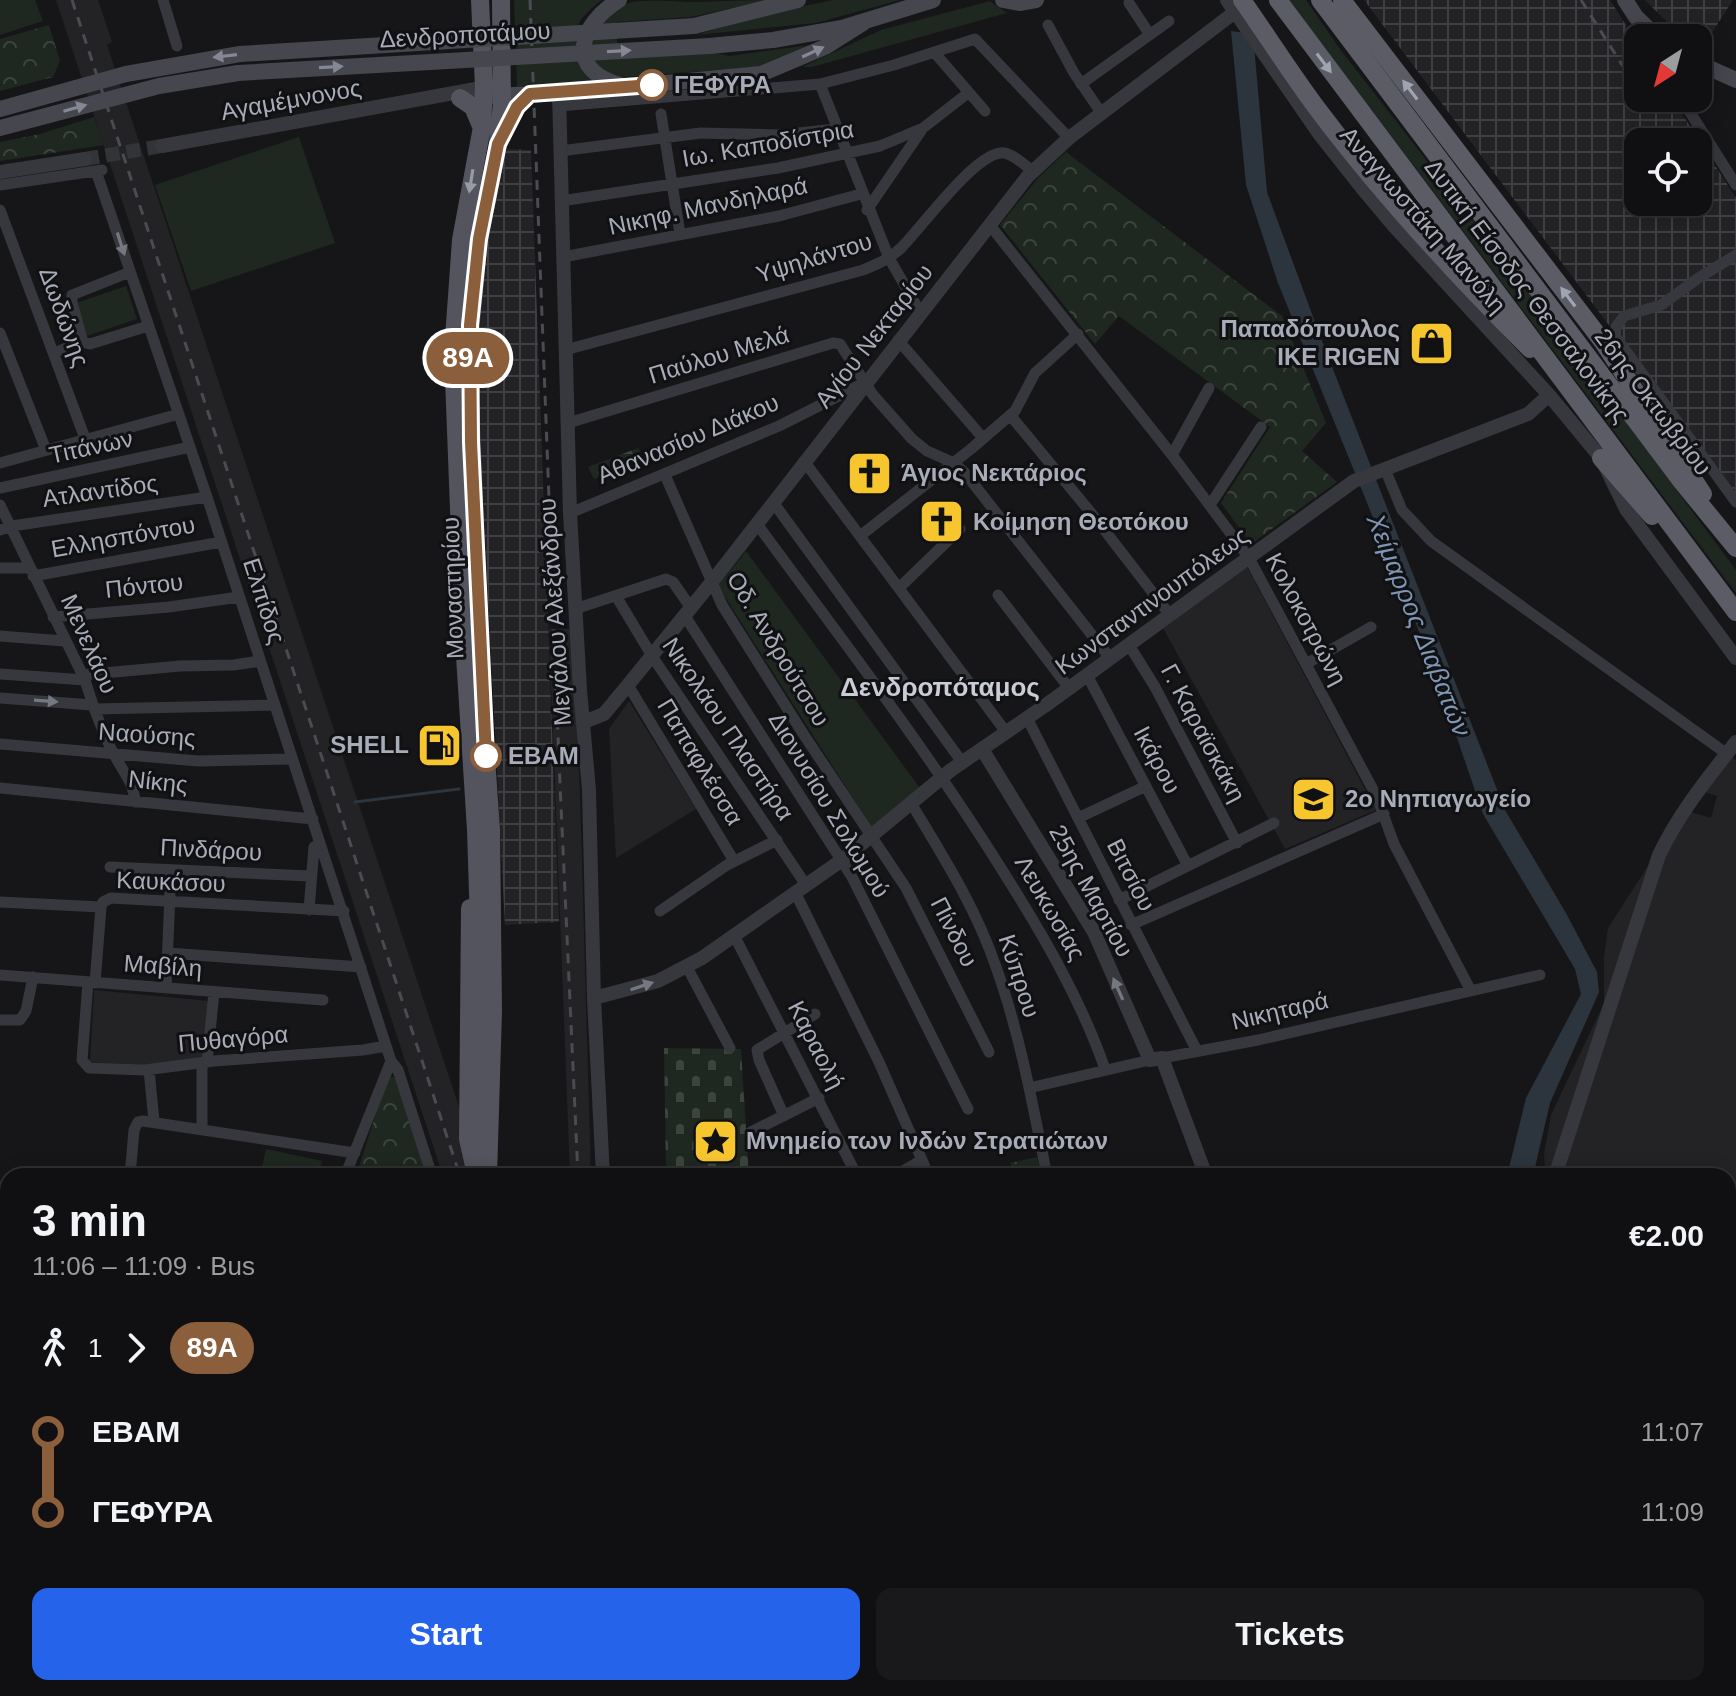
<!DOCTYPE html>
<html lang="en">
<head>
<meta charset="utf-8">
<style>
	:root { --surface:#101012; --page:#19191b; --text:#f1f3f6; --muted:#9c9d9f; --line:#303032; --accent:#2563eb }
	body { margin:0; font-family:Helvetica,sans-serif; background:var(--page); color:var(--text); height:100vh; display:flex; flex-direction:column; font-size:30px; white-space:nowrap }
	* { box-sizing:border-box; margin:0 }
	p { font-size:26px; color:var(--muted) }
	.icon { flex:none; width:44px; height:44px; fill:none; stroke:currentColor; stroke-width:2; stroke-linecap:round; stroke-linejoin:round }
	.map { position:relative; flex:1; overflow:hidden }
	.details { position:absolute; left:0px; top:1168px; width:1736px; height:528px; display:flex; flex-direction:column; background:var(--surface); border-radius:24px 24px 0 0; box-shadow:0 4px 20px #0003,0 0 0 2px var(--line) }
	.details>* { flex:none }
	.badge { padding:0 16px; border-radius:26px; font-size:28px; line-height:52px }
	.needle { width:52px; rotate:216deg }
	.buttons { position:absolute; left:1624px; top:24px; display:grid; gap:16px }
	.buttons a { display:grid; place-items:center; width:88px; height:88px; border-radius:16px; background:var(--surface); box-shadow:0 4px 20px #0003,0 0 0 2px var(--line); font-size:40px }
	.map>.badge { position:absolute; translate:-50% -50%; box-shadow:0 0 0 4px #fff }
	.legs { display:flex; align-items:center; gap:12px; height:88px; padding:0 32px; font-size:26px }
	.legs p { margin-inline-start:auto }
	.headline { display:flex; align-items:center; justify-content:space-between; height:136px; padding:0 32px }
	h1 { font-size:44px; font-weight:800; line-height:60px }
	.cta { display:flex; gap:16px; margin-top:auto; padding:16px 32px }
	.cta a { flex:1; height:92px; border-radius:16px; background:var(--accent); color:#fff; font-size:32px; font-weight:800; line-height:92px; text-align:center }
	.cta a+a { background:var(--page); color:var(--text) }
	ul { padding:0 32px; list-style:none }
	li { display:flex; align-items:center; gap:28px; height:80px; font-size:30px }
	li i { display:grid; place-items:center; width:12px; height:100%; margin:0 10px; background:currentColor }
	li i::after { content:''; width:20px; height:20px; margin:-10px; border:6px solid; border-radius:50%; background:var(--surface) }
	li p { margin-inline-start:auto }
	li:first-child i { background:linear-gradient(#0000 50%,currentColor 0) }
	li:last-child i { background:linear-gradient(currentColor 50%,#0000 0) }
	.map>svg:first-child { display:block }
</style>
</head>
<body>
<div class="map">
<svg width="1736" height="1696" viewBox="0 0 1736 1696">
	<defs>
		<pattern id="industrial-grid" width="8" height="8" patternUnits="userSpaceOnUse" patternTransform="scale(2)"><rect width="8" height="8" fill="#232225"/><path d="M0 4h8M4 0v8" fill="none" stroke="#403f43"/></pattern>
		<pattern id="forest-firs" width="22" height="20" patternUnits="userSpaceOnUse" patternTransform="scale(2)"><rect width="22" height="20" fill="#1e2720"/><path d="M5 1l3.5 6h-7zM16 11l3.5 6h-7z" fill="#3c443e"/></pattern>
		<pattern id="cemetery-stones" width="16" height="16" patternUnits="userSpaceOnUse" patternTransform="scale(2)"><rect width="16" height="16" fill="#1e2720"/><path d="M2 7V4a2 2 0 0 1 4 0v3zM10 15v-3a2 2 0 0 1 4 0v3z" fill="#3c443e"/></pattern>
		<pattern id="park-crowns" width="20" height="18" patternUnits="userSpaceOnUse" patternTransform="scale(2)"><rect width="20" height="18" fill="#1e2720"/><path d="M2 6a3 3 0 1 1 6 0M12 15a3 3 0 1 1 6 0" fill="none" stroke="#3c443e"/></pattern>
	</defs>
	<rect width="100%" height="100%" fill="#161618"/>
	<path fill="#232225" d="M56,0H98L112,42L107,45L482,1176H443Z
		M1247,567L1376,810L1285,849L1163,628Z
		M549,629H572L580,795L591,1176H570Z
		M629,701L696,809L616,858L609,729Z
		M1731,756L1736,760V1340L1728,1335V1176H1545L1544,1154L1551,1115L1604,1003V957L1608,928L1684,810L1711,818L1717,796L1705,792Z
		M94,990L209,1001L204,1058L150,1065L90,1062Z
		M599,1688H730L735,1696H604Z"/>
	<path fill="url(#industrial-grid)" fill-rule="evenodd" d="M1364,0H1610L1638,44V98H1672L1736,198V494ZM1638,142H1698V202H1638Z
		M1645,0H1733L1702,48L1698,45V38H1686L1676,31Z
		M507,149L531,150L559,922L505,925L474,328L494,194Z
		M0,1242L8,1244V1325L0,1322Z
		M1428,1688H1493L1583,1696H1426Z"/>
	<path fill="#1e2720" d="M0,0H35L43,21L0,35Z
		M514,0H602C562,30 573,45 595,80L517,87Z
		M769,0L691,17L616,22L618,59L707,51L729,56L809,45L759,67L623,77C570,69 594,14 632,2C648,0 671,1 688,2C715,2 742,0 769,0Z
		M833,0H900L816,23L695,35L771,13Z
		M1289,0H1306L1340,49L1518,278L1736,570V593Z
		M990,1L1007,13L812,67H802L881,30Z
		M299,137L335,243L191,291L155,185Z
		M126,286L137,319L87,336L76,303Z
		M746,551L920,788L872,828L718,586Z
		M266,1149L322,1161L319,1176H260Z
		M1728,1504L1736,1505V1644L1728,1643Z"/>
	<path fill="url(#forest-firs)" d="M638,448L643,457L628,460L630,466L594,479L588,467Z"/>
	<path fill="url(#cemetery-stones)" d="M664,1048L741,1049L749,1176H666Z"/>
	<path fill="url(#park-crowns)" d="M49,25L60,61L53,77L0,91V39Z
		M94,117L104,145L0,161V142L40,134Z
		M1066,152L1282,316L1326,423L1302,451L1337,482L1251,544L1221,503L1270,427L1119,316L1095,344L1000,225L1039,177Z
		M388,1076L396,1078L426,1176H356Z
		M1037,1157L1041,1176H1015L1010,1163Z
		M148,1688H187L190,1696H122Z"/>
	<path fill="#2c343d" d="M1231,31L1253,34L1267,192L1322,341L1505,810L1566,913L1597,972L1599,992L1550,1103L1533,1176H1507L1526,1098L1581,994L1575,969L1483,814L1429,656L1278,283L1246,185Z"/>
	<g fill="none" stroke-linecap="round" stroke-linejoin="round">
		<path stroke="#2c343d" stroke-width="3" d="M355,802L459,789
			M594,1688L595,1696"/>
		<path stroke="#333438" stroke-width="14" stroke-dasharray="14 7" stroke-linecap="butt" d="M85,159L162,146"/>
		<path stroke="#37383d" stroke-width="11" d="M163,0L177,46
			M1129,3L1150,35
			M1048,25L1074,73L1102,114
			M934,52L985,111
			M820,84L889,258L920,312
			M1081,84L1169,21
			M1681,98L1736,185
			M559,106L820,84L894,65L975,39L1069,138
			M661,114L680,234
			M560,151L701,133L780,135L836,129
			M96,171L207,497L391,1061L345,1176
			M0,185L102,170
			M561,201L778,168L880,146L923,128L968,93
			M0,210L86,441
			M867,210L921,131
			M989,224L1172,455L1249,558L1377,797L1394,844L1471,991
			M1736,255L1700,277L1661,305L1624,316L1616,327L1615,336L1736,502
			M563,257L779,216L861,194
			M0,333L46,450
			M898,340L983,438
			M83,342L72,303V295L130,272
			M565,350L863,270C877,264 890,259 901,248C922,227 972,157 1000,153C1011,151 1025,166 1033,171
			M54,353L81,342L90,344L148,326
			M1010,415L1092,514L1170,615
			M568,423L833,343L840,344L873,395L912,439L927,451L954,463L965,473L1110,658
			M1172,455L1209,388
			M804,461L1006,732
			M0,463L179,414
			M1385,469L1402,510L1431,541L1727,754
			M665,475L722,605L804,735L906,888L989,1052
			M0,488L190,447
			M773,502L962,762
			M0,505L85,680C93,706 102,733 115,756C123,772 134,783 135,802
			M1210,505L1261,427
			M570,513L779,426L864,383
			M757,524C839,636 925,747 999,865C1040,930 1080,997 1105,1069
			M0,530L12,526L207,497
			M860,536L971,449L1015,411L1035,373L1078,334
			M0,568H30
			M33,576L221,542
			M899,588L960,529
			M998,595L1069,688
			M616,596L652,656L806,885
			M575,609L666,579L673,582L691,608
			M685,616L852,877L968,1109
			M53,617L169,607L239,597
			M0,636L64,641
			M1129,645L1155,687L1237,843
			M1306,664L1371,627
			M0,674L85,680
			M82,675L180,666L234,665L260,661
			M1087,675L1188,866
			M628,685L734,861
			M0,698L92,705
			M94,709L274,705
			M1027,718L1197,1051
			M0,744L198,761L292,759
			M0,788L313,819
			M911,803C943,856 976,908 996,967C1020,1034 1033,1106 1047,1176
			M1078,818L1146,786
			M110,867L310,876
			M795,892L879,1062L929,1176
			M1119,900L1274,823
			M0,902L101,907
			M101,907L103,902L111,898L344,911
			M309,910L314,847L320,843
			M660,911L727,865L777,840
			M1131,925L1384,814
			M734,935L857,1176
			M168,953L361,967
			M687,967L730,1048
			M0,975L323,1000
			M88,982L82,1060L89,1068L145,1070L214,1061L363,1050L386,1046
			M95,983L101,907
			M166,989L171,870
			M0,1020H20L26,1011L33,977
			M1162,1058L1258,1040L1540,975
			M391,1061L398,1070L432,1176
			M207,1062L214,992
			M149,1070L154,1121
			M1029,1088L1150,1060
			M784,1116L759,1060L757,1050L815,1014
			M202,1129V1063
			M751,1132L819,1098
			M806,1173L808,1176
			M130,1176L134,1130L138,1122L143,1121L355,1153
			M894,1176L922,1160
			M0,1339L8,1342
			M0,1364L8,1357
			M0,1394L8,1411
			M0,1503L8,1522
			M0,1537L8,1533
			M0,1606L8,1626
			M0,1654L8,1651
			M33,1688L37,1696
			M197,1688L200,1696
			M272,1688L275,1696
			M644,1688L647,1696
			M98,1696L117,1688
			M341,1696L351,1692"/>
		<path stroke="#37383d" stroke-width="14" d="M1227,0L1320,135L1362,188L1393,225L1549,395L1601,458L1626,509L1736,658
			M559,93L570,513L580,690L589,790L594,998L603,1176
			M162,146L492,86
			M0,172L85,159
			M584,722L604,714L628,685L711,583L1028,176L1069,138L1235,12
			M982,749L1094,932L1150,1060L1162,1058L1206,1176
			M594,998L658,981L702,958L842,860L951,770L1046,705L1354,481L1528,414L1549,395
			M1555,1176L1659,855C1679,813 1707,779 1736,742
			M1728,1352L1736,1358
			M1660,1688L1736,1694
			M481,1696L508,1688
			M1244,1696V1688"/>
		<path stroke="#45464e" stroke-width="16" d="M619,0C580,24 564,69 620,85
			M1003,0L1019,3L1036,0
			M1625,0L1636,17L1658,38
			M694,26L798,0
			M709,46L773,40L842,28L933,0
			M1698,63L1736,80
			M490,96L559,93L761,74L825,47L863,23
			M0,1230L8,1233"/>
		<path stroke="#53545d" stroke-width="18" d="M460,98L473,107L481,126
			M502,134L517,107L530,94
			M470,908L468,1139L475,1170
			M479,923L476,830L464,640L453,352L461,240L482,127L484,87L480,0
			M488,1176L493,1011L491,830L482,699L468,352L479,239L498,144L502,103L501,0
			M509,1688V1696
			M527,1688L528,1696"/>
		<path stroke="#5b5c66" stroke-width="18" d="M1242,0C1268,37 1292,75 1319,111C1383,196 1455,274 1530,349
			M1278,0L1736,612
			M1320,0L1682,482L1736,548
			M1342,0L1603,342L1703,494
			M1601,458L1652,516"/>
		<path stroke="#4a4b53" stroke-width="3" stroke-dasharray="10 8" stroke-linecap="butt" d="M72,0L460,1176
			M530,0L559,762L578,1176
			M1581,0L1638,90
			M620,1688L622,1696
			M634,1688L637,1696
			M648,1688L650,1696"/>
		<path stroke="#45464e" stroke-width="16" d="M0,109L126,74L240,54L694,26
			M0,128L159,86L238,73L709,46"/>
		<path stroke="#53545d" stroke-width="18" d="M475,1176L479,1132V923"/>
	</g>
	<defs><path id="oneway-solid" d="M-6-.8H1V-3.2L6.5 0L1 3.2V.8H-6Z" transform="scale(2)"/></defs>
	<g fill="#858894">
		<use href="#oneway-solid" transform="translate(619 51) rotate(-3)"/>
		<use href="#oneway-solid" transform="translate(813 52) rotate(-25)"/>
		<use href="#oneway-solid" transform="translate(225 56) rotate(173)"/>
		<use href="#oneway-solid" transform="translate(331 67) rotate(-3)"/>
		<use href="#oneway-solid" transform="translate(75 108) rotate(-16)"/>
	</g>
	<g fill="#a0a4b1">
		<use href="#oneway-solid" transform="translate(1324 63) rotate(53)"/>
		<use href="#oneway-solid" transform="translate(1410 90) rotate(-127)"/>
		<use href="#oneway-solid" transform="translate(1568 297) rotate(-127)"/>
	</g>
	<use fill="#979aa7" href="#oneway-solid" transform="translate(471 181) rotate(99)"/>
	<g fill="#757881">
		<use href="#oneway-solid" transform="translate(121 244) rotate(72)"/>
		<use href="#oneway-solid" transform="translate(46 701) rotate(4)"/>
		<use href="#oneway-solid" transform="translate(642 986) rotate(-18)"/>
		<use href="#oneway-solid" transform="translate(1118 989) rotate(-114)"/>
	</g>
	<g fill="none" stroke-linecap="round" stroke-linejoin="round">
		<defs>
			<path id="line-1" d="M486,756L471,442L470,325L479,239L498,144L517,107L530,94L652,85"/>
		</defs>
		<use href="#line-1" stroke="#fff" stroke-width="18"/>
		<use href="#line-1" stroke="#8b5e3c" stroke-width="12"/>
	</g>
	<defs>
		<symbol id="shop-square" viewBox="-11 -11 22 22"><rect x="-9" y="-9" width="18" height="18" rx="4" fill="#f7c62f" stroke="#111113"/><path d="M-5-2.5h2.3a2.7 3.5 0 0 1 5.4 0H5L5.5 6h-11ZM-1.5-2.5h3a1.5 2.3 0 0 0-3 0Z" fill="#111"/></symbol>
		<symbol id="church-square" viewBox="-11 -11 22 22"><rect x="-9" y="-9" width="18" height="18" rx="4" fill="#f7c62f" stroke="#111113"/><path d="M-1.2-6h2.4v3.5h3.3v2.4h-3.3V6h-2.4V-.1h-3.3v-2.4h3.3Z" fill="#111"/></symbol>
		<symbol id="fuel-square" viewBox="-11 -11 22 22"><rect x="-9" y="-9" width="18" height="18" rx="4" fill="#f7c62f" stroke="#111113"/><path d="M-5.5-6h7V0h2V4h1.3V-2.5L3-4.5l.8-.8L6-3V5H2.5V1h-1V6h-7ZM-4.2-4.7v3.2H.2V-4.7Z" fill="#111"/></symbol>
		<symbol id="school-square" viewBox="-11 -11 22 22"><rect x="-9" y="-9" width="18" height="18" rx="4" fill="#f7c62f" stroke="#111113"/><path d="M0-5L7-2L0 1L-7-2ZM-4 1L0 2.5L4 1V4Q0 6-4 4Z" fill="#111"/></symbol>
		<symbol id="sight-square" viewBox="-11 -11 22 22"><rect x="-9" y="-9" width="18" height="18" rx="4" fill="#f7c62f" stroke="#111113"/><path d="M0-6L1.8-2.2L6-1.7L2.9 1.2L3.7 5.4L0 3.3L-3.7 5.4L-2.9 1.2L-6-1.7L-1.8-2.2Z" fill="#111"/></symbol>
	</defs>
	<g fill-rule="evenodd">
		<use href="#shop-square" x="1406" y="318" width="51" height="51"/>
		<use href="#church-square" x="844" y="448" width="51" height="51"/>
		<use href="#church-square" x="916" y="496" width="51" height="51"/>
		<use href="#fuel-square" x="414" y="720" width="51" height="51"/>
		<use href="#school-square" x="1288" y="774" width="51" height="51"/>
		<use href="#sight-square" x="690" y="1116" width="51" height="51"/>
	</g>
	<g fill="#fff" stroke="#8b5e3c" stroke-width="4">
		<circle cx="652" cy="85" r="14"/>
		<circle cx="486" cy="756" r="14"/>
	</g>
	<g text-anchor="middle" stroke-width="6" stroke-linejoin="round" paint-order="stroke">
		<g font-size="24" fill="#a8acb9" stroke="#111113">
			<text transform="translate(465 35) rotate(-3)" y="8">Δενδροποτάμου</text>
			<text transform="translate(291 100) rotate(-10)" y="8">Αγαμέμνονος</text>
			<text transform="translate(768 144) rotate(-10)" y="8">Ιω. Καποδίστρια</text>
			<text transform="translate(708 206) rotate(-12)" y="8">Νικηφ. Μανδηλαρά</text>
			<text transform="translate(1423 220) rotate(49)" y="8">Αναγνωστάκη Μανόλη</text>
			<text transform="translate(814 258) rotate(-17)" y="8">Υψηλάντου</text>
			<text transform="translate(1527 291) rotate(53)" y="8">Δυτική Είσοδος Θεσσαλονίκης</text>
			<text transform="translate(64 317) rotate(70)" y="8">Δωδώνης</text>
			<text transform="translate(874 336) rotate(-52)" y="8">Αγίου Νεκταρίου</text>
			<text transform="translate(719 355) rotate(-17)" y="8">Παύλου Μελά</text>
			<text transform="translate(1653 402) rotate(53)" y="8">26ης Οκτωβρίου</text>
			<text transform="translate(688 439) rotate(-23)" y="8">Αθανασίου Διάκου</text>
			<text transform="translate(91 447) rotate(-12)" y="8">Τιτάνων</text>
			<text transform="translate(100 491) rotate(-8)" y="8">Ατλαντίδος</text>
			<text transform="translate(123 537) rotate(-10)" y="8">Ελλησπόντου</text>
			<text transform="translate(144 586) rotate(-6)" y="8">Πόντου</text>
			<text transform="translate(453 588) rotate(-92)" y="8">Μοναστηρίου</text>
			<text transform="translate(264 601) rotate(72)" y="8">Ελπίδος</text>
			<text transform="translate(1152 601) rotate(-36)" y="8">Κωνσταντινουπόλεως</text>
			<text transform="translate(555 612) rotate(-94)" y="8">Μεγάλου Αλεξάνδρου</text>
			<text transform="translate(1306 619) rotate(62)" y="8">Κολοκοτρώνη</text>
			<text transform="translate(89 644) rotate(66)" y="8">Μενελάου</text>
			<text transform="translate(778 649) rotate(59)" y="8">Οδ. Ανδρούτσου</text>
			<text transform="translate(728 729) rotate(56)" y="8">Νικολάου Πλαστήρα</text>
			<text transform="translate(1203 733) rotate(62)" y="8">Γ. Καραϊσκάκη</text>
			<text transform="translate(147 735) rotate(4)" y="8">Ναούσης</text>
			<text transform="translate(1157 760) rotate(62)" y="8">Ικάρου</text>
			<text transform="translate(700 762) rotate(59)" y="8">Παπαφλέσσα</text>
			<text transform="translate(158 782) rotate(6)" y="8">Νίκης</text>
			<text transform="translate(829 805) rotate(59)" y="8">Διονυσίου Σολωμού</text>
			<text transform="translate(211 850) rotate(3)" y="8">Πινδάρου</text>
			<text transform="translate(1131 875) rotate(63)" y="8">Βιτσίου</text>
			<text transform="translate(171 882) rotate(2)" y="8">Καυκάσου</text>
			<text transform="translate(1091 891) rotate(61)" y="8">25ης Μαρτίου</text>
			<text transform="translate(1050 908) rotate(60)" y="8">Λευκωσίας</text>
			<text transform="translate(954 932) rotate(63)" y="8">Πίνδου</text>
			<text transform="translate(163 966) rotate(4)" y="8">Μαβίλη</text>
			<text transform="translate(1019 976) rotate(72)" y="8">Κύπρου</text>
			<text transform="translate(1280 1011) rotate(-13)" y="8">Νικηταρά</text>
			<text transform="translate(233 1039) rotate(-5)" y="8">Πυθαγόρα</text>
			<text transform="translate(816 1045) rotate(63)" y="8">Καραολή</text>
		</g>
		<g font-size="24" font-weight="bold" fill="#a8acb9" stroke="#111113" text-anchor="start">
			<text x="674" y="93">ΓΕΦΥΡΑ</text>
			<text x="508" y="764">ΕΒΑΜ</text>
		</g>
		<g font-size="24" font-weight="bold" fill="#a8acb9" stroke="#111113" text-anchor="start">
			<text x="1400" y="337" text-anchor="end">Παπαδόπουλος<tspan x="1400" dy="28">ΙΚΕ RIGEN</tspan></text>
			<text x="901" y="481">Άγιος Νεκτάριος</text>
			<text x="973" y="530">Κοίμηση Θεοτόκου</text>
			<text x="409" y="753" text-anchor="end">SHELL</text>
			<text x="1345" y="807">2ο Νηπιαγωγείο</text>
			<text x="746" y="1149">Μνημείο των Ινδών Στρατιώτων</text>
		</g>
		<g font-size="26" font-style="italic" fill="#7e96b5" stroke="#111113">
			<text transform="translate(1419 625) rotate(68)" y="9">Χείμαρρος Διαβατών</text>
		</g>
		<g font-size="26" font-weight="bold" fill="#c9cbd5" stroke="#111113">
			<text x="940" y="696">Δενδροπόταμος</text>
		</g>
	</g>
</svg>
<div class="buttons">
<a><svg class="needle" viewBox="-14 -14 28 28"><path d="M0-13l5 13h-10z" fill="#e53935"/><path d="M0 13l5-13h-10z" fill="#9c9d9f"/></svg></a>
<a><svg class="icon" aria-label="locate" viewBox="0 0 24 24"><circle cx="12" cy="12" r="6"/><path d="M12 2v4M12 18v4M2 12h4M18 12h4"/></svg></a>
</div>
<b class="badge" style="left:468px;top:358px;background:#8b5e3c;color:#fff">89Α</b>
<section class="details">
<div class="headline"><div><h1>3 min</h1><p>11:06 – 11:09 · Bus</p></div><b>€2.00</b></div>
<div class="legs"><svg class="icon" aria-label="walk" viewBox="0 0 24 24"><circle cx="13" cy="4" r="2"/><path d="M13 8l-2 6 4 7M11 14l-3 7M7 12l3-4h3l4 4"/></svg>1<svg class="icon" aria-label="forward" viewBox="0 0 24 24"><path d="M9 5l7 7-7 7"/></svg><b class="badge" style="background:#8b5e3c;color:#fff">89Α</b></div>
<ul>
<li><i style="color:#8b5e3c"></i><b>ΕΒΑΜ</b><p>11:07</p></li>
<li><i style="color:#8b5e3c"></i><b>ΓΕΦΥΡΑ</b><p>11:09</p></li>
</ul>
<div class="cta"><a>Start</a><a>Tickets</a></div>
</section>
</div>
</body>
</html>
